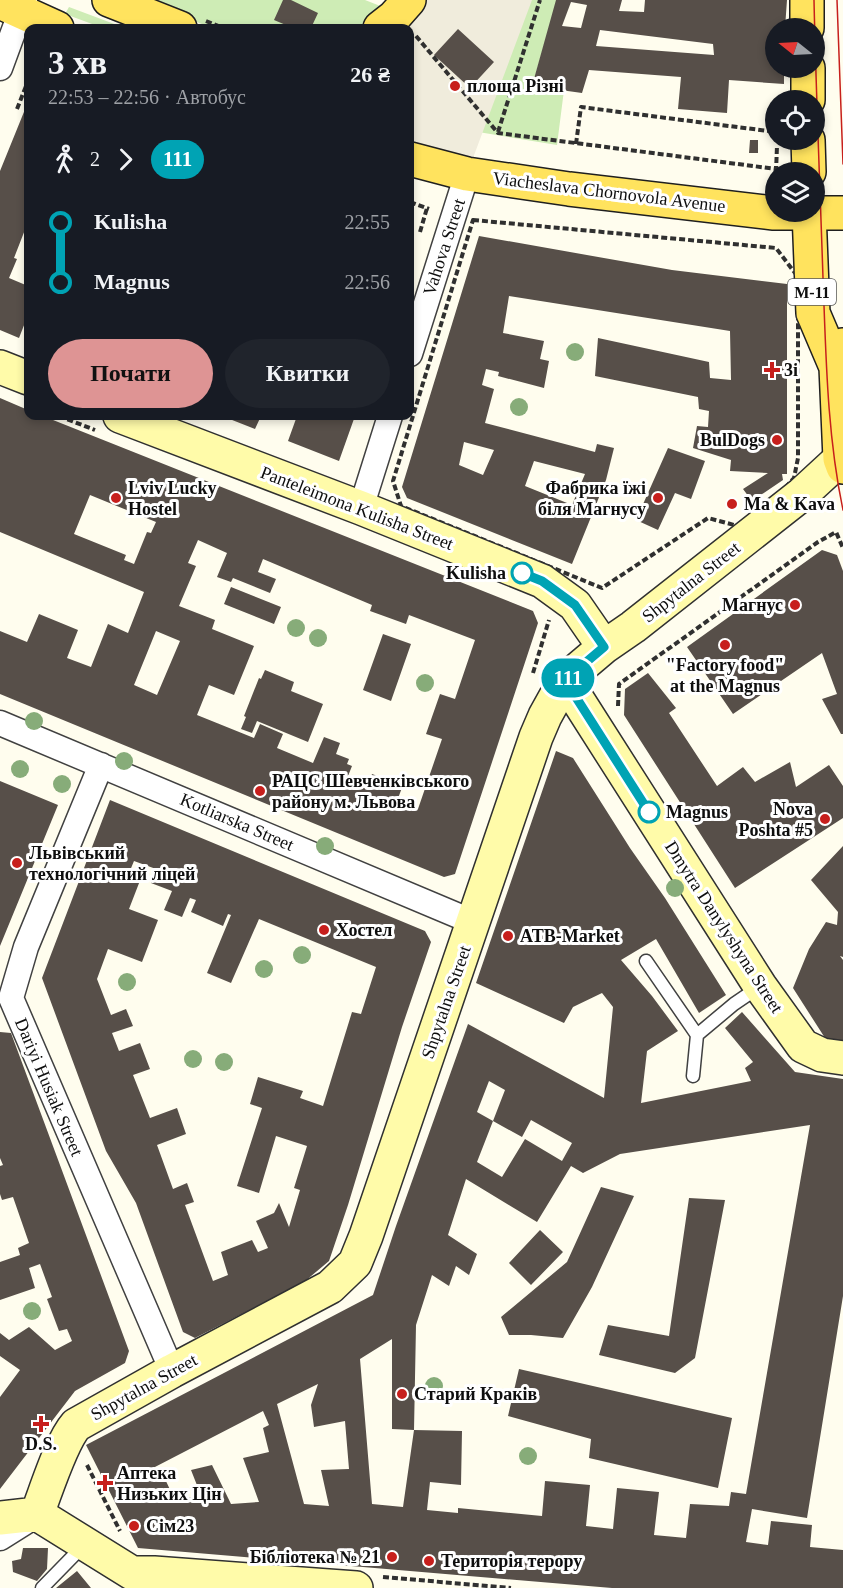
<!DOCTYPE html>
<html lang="uk">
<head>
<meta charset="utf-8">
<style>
	:root { --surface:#171b24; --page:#20242c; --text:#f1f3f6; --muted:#9ea1a6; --accent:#de9494 }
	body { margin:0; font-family:"Times New Roman",serif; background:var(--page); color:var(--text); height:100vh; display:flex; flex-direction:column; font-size:22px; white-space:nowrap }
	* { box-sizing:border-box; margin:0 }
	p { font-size:20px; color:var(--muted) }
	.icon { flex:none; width:33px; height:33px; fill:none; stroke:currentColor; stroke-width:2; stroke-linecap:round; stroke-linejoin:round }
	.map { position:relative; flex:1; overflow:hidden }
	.side { position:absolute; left:24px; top:24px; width:390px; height:396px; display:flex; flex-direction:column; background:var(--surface); border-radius:12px; box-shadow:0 3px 9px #0003 }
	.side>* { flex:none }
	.badge { padding:0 12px; border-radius:20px; font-size:21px; line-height:39px }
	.needle { width:39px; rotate:288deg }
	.buttons { position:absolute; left:765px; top:18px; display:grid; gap:12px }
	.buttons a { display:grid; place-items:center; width:60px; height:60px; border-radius:50%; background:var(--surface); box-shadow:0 3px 9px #0003; font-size:30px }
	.map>.badge { position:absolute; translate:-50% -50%; box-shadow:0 0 0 3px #fff }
	.legs { display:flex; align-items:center; gap:9px; height:66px; padding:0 24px; font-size:20px }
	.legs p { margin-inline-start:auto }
	.overview { display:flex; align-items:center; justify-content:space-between; height:102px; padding:0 24px }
	h1 { font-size:33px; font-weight:700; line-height:45px }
	.action { display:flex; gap:12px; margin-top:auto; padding:12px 24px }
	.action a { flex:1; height:69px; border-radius:36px; background:var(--accent); color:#111; font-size:24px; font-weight:700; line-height:69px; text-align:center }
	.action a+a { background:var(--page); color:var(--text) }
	ul { padding:0 24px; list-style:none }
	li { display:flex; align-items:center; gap:21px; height:60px; font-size:22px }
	li i { display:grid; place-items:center; width:9px; height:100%; margin:0 8px; background:currentColor }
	li i::after { content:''; width:15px; height:15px; margin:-8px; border:4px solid; border-radius:50%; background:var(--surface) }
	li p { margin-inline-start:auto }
	li:first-child i { background:linear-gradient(#0000 50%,currentColor 0) }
	li:last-child i { background:linear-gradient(currentColor 50%,#0000 0) }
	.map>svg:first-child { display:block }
</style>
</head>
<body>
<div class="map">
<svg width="843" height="1588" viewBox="0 0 843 1588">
	<rect width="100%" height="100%" fill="#fffdee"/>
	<path fill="#ceecb5" d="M153,0H365L388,9L368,28H212L182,16Z
		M434,0H557L532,86L564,90L557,145L430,124Z
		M69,7L125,28H103L65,14Z"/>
	<path fill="#f0ecdc" d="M409,0H532L467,174L410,144V28H392Z"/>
	<path fill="#574f49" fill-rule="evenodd" d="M283,0H291L318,13L311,28H293L274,20Z
		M556,0H622L619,11L644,12L645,0H787L785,28H776V68H784V84L729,80L727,113L678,109L681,77L589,70L582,93L532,86ZM571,2L587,5L581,28L562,26ZM600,30L713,44L714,55L596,46Z
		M458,29L494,62L470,88L434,55Z
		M28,102V222L14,258L17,259L9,278L28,286V315L19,338L0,330V171Z
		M750,140H758V153H749Z
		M479,236L672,270L787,284V474H782L783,480L752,501L743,489L768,473L730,471L731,460L693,448L697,426L708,427L709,411L699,409L698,397L595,376L598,338L709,362L710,378L731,380L730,331L509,296L503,333L544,341L540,359L549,361L544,388L498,376L499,372L486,369L482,385L494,389L485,423L595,452L597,444L614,448L606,480L572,564L407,498L402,487ZM464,442L494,450L483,475L459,465ZM534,461L585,474L572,505L525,486Z
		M0,398L28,410V416H43L533,611L538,623L455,874L444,877L0,694V631L27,642L39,614L61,623L78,630L67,658L91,667L108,624L128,633L144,592L0,532ZM90,495L156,522L151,533L147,532L134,564L124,560L126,555L74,534ZM198,540L227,553L217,577L231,582L233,578L270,593L276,579L258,572L263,559L372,605L370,611L406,624L409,615L475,640L455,699L440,694L426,734L442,739L418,809L397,801L403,785L372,774L367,789L346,781L352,766L347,764L349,759L336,754L340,743L324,737L313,763L277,748L283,734L260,724L254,738L197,715L209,685L234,695L254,646L212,629L215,620L179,606L196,566L188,563ZM156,631L180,641L157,695L134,685Z
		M222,416H261L255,429Z
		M297,416H355L339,461L288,441Z
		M668,448L705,461L691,499L675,493L658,530L636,520Z
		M822,550L837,555L843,571V734H841L822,699L837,694L822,653L733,714L687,647Z
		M231,587L281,607L274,624L224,604Z
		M383,634L411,644L391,701L363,690Z
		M265,670L294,682L291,691L323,704L308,742L257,721L252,733L241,729L246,717L244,716L259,678L261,679Z
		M648,673L676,708L669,713L717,786L743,767L755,782L790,762L796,787L829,765L843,786V818L735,888L624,715L625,689Z
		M556,751L573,758L630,848L665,898L726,995L699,1013L656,939L621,960L652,996L678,1031L647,1051L641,1103L751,1081L745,1068L753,1062L725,1028L742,1012L795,1072L843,1079V1296L807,1518L752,1509L746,1542L768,1545L771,1521L812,1525L810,1547L843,1550V1588H612L138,1548L86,1445L373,1295L396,1226L468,1024L604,1098L613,1007L602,993L573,1007L564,1023L476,983ZM489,1081L505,1090L493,1121L522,1137L531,1120L572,1143L562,1161L525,1139L502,1177L477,1162L493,1121L477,1112ZM810,1125L746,1494L731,1492L729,1506L690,1504L686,1538L654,1535L659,1492L617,1488L613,1529L586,1526L590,1485L545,1481L542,1516L458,1508V1513L427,1510L430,1482L461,1485L462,1431L414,1430L403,1507L372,1504L360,1359L392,1339V1429L414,1430L416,1325L432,1275L449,1286L456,1266L469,1275L477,1254L448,1235L466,1179L537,1222L571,1166L583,1173L620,1154ZM318,1384L311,1405L314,1427L345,1421L349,1469L321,1470L329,1506L304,1504L277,1404ZM263,1411L269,1425L263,1428L269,1452L243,1458L259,1502L231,1504L212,1465L191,1470L202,1498L173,1496L165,1479L160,1482L153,1468Z
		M0,781L58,805L0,946Z
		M110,800L425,931L431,942L402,1027L348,1205L329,1261L304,1282L195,1338L183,1332L136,1203L106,1151L42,978ZM134,861L156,869L151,883L172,891L164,910L182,917L190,898L196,900L191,912L223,926L228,914L231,915L207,973L231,983L259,919L376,967L361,1014L352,1012L323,1106L300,1098L303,1091L258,1077L250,1104L262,1108L237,1186L259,1193L276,1136L307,1146L294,1188L300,1190L289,1227L279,1203L274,1213L256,1221L268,1248L258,1252L252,1240L221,1252L228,1275L213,1281L185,1205L194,1202L187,1183L173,1189L157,1145L186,1134L177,1108L150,1118L133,1075L150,1069L140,1043L119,1051L112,1033L133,1026L126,1009L111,1015L97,979L108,949L142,962L158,920L129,909L141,878L129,873Z
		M843,846V957L840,956L843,960V1041L825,1038L793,988L809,949L826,922L837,925L838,912L811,880Z
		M0,1032L11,1033L129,1351L125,1363L75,1391L0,1489V1397L20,1370L0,1356V1333L9,1340L29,1327L55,1350L72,1341L67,1329L59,1331L47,1299L52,1297L40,1264L29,1268L35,1288L0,1300V1262L20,1255L18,1248L29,1243L13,1197L2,1200L0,1194V1166L3,1165L0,1158Z
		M601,1187L634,1196L592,1287L563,1338L531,1335H509L501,1317L567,1262Z
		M689,1198L725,1200L695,1358L675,1373L599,1355L608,1325L669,1336Z
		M540,1230L563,1252L531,1285L509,1263Z
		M519,1369L732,1418L718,1488L589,1458L591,1439L508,1416Z
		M23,1548H48L47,1569L37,1581L13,1572L12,1561L21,1559Z
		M77,1571L91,1588H56Z"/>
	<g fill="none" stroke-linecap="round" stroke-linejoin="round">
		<defs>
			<path id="lane" d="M646,961L697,1035
				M693,1076L697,1035L734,1004L759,987
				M42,1588L84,1545"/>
			<path id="street" d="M0,68L25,0
				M410,354L467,174
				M361,508L390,416
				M0,723L473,922
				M101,765L26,947L11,998L172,1371
				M0,1538L35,1516"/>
			<path id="secondary" d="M0,367L28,378
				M120,416L361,508L542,581L575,605L604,647
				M565,680L760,986L803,1046L822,1055L843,1058
				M37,1514C46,1491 61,1442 76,1425L172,1371L330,1287L355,1263L366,1236L536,737L545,716L565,680L604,647L633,627L802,494L840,459
				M37,1514L132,1573H154L356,1588
				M0,1518L37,1514"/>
			<path id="primary" d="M109,0L180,28
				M807,0V28
				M0,2L57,28
				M380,28L394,17L409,0
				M808,68V100
				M808,140L809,172
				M410,159L467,174L569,189L774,213H843
				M809,212L813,313L836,367
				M842,345L836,367L840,459L843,467"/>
		</defs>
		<use href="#lane" stroke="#414141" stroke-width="15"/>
		<use href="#street" stroke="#414141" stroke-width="27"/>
		<use href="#secondary" stroke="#303030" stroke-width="36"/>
		<use href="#primary" stroke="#1f1f1f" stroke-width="36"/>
		<path stroke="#303030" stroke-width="4" stroke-dasharray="6 3" stroke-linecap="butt" d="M206,21L223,28
			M416,36L498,133L776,169
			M17,109L28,81
			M498,132L540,0
			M576,144L581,107L776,132
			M776,172L777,146
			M410,202L429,209
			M473,220L776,248L798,277V458L794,478L770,505L738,526L708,518L602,588L401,506L393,481Z
			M420,232L427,208
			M59,416L95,430
			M533,673L549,620
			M618,706L619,684L818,542L836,532L843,548
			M87,1465L120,1531
			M383,1577L511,1588"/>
		<use href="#lane" stroke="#fff" stroke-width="12"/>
		<use href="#street" stroke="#fff" stroke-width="24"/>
		<use href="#secondary" stroke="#fffba9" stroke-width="33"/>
		<use href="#primary" stroke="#ffe35e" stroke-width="33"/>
		<path stroke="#c71f1c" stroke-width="1.5" d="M814,0C816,93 820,186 823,278C826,356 827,434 843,510
			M837,0L843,164"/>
	</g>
	<g fill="#87ac79">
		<circle cx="575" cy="352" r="9"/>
		<circle cx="519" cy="407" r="9"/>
		<circle cx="296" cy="628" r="9"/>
		<circle cx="318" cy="638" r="9"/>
		<circle cx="425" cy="683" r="9"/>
		<circle cx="34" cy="721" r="9"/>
		<circle cx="124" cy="761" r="9"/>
		<circle cx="20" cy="769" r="9"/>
		<circle cx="62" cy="784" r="9"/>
		<circle cx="325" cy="846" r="9"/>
		<circle cx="675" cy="888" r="9"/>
		<circle cx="302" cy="955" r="9"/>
		<circle cx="264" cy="969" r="9"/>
		<circle cx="127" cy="982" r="9"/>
		<circle cx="193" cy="1059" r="9"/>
		<circle cx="224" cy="1062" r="9"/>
		<circle cx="32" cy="1311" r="9"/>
		<circle cx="434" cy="1386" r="9"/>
		<circle cx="528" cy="1456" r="9"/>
	</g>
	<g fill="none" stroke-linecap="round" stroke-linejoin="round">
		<defs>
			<path id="line-1" d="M522,573L542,581L575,605L604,647L565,680L649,812"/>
		</defs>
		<use href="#line-1" stroke="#fff" stroke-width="14"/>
		<use href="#line-1" stroke="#00a3b4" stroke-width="9"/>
	</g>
	<g fill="#c71f1c" stroke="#fff" stroke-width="2">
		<circle cx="455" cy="86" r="6"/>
		<path d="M769 361h6v6h6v6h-6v6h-6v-6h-6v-6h6z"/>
		<circle cx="777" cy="440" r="6"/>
		<circle cx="116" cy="498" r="6"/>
		<circle cx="658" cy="498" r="6"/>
		<circle cx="732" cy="504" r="6"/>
		<circle cx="795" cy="605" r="6"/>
		<circle cx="725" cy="645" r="6"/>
		<circle cx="260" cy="791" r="6"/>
		<circle cx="825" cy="819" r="6"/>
		<circle cx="17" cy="863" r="6"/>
		<circle cx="324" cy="930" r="6"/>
		<circle cx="508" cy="936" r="6"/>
		<circle cx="402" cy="1394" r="6"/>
		<path d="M38 1415h6v6h6v6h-6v6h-6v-6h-6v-6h6z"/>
		<path d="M102 1474h6v6h6v6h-6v6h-6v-6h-6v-6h6z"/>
		<circle cx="134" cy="1526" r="6"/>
		<circle cx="392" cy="1557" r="6"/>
		<circle cx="429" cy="1561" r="6"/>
	</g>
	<g fill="#fff" stroke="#00a3b4" stroke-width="3">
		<circle cx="522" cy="573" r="10"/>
		<circle cx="649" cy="812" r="10"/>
	</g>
	<g text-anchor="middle" stroke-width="6" stroke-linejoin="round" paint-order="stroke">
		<rect fill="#fff" stroke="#565656" stroke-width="1.5" x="788" y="279" width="48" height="26" rx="4.5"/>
		<g font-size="16" font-weight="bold" fill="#0e0e0e">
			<text x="812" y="298">М-11</text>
		</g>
		<g font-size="18" font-weight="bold" fill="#0e0e0e" stroke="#fff" text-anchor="start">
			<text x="467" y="92">площа Різні</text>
			<text x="784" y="376">3i</text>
			<text x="765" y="446" text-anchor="end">BulDogs</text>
			<text x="128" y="494">Lviv Lucky<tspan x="128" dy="21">Hostel</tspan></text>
			<text x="646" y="494" text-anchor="end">Фабрика їжі<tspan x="646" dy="21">біля Магнусу</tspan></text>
			<text x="744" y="510">Ma &amp; Kava</text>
			<text x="783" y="611" text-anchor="end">Магнус</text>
			<text x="725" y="671" text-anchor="middle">"Factory food"<tspan x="725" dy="21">at the Magnus</tspan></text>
			<text x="272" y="787">РАЦС Шевченківського<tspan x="272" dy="21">району м. Львова</tspan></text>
			<text x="813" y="815" text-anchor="end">Nova<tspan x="813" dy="21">Poshta #5</tspan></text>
			<text x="29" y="859">Львівський<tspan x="29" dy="21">технологічний ліцей</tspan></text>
			<text x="336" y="936">Хостел</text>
			<text x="520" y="942">ATB-Market</text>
			<text x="414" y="1400">Старий Краків</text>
			<text x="41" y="1450" text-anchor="middle">D.S.</text>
			<text x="117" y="1479">Аптека<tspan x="117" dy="21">Низьких Цін</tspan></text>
			<text x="146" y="1532">Сім23</text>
			<text x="380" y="1563" text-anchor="end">Бібліотека № 21</text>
			<text x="441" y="1567">Територія терору</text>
		</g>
		<g font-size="18" fill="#0e0e0e" stroke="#fff">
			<text transform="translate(609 192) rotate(7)" y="6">Viacheslava Chornovola Avenue</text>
			<text transform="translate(444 247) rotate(-72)" y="6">Vahova Street</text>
			<text transform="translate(357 508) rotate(21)" y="6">Panteleimona Kulisha Street</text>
			<text transform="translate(691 582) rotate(-38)" y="6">Shpytalna Street</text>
			<text transform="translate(237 822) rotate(23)" y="6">Kotliarska Street</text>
			<text transform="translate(724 927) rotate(57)" y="6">Dmytra Danylyshyna Street</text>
			<text transform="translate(446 1002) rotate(-71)" y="6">Shpytalna Street</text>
			<text transform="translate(49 1087) rotate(67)" y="6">Dariyi Husiak Street</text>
			<text transform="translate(144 1387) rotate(-29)" y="6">Shpytalna Street</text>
		</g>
		<g font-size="18" font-weight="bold" fill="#0e0e0e" stroke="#fff" text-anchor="end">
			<text x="506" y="579">Kulisha</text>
			<text x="666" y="818" text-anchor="start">Magnus</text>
		</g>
	</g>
</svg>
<div class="buttons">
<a><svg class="needle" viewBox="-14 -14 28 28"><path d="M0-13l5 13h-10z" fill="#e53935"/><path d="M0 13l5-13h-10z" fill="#9ea1a6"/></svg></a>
<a><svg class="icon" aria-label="locate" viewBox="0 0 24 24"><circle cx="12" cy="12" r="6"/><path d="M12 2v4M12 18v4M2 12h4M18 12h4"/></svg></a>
<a><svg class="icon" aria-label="layers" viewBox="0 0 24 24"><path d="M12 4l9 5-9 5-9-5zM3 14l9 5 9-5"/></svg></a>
</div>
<b class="badge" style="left:568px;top:678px;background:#00a3b4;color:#fff">111</b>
<section class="side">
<div class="overview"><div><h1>3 хв</h1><p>22:53 – 22:56 · Автобус</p></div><b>26 ₴</b></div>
<div class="legs"><svg class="icon" aria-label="walk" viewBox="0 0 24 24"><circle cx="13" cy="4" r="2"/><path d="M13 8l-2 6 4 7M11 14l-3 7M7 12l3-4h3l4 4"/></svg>2<svg class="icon" aria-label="forward" viewBox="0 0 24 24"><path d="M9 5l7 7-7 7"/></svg><b class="badge" style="background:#00a3b4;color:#fff">111</b></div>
<ul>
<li><i style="color:#00a3b4"></i><b>Kulisha</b><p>22:55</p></li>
<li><i style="color:#00a3b4"></i><b>Magnus</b><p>22:56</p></li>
</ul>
<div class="action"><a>Почати</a><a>Квитки</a></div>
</section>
</div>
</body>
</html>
